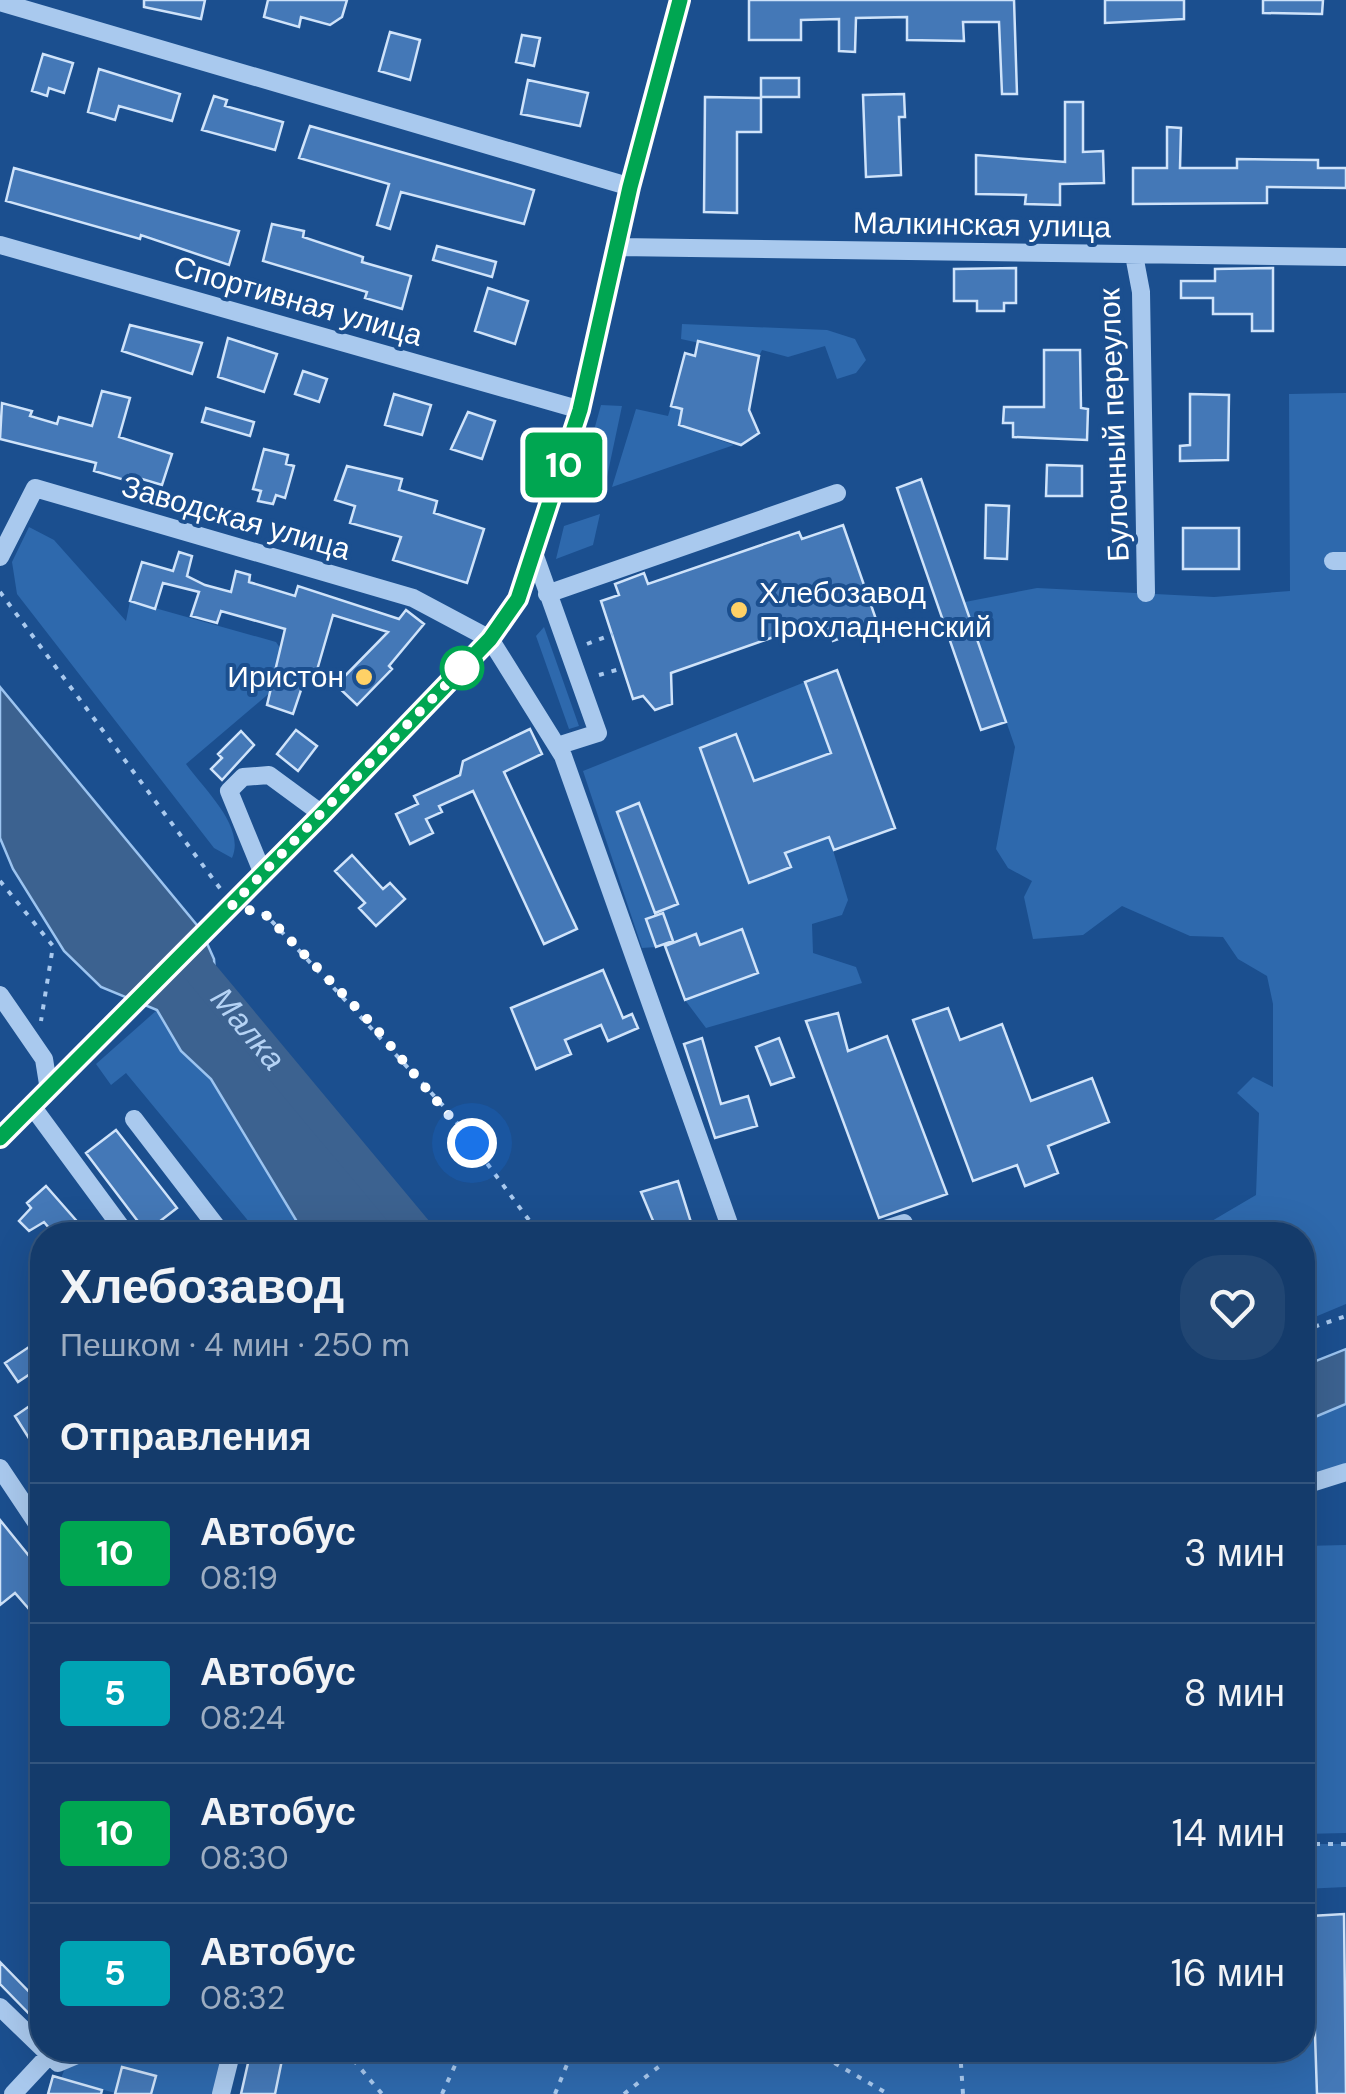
<!DOCTYPE html>
<html lang="ru">
<head>
<meta charset="utf-8">
<style>
	:root { --surface:#143b6b; --page:#214673; --text:#f1f3f6; --muted:#9dadc1; --line:#33557e }
	body { margin:0; font-family:"DM Sans",sans-serif; background:var(--page); color:var(--text); height:100vh; display:flex; flex-direction:column; font-size:38px; white-space:nowrap }
	* { box-sizing:border-box; margin:0 }
	p { font-size:32px; color:var(--muted) }
	.icon { flex:none; width:55px; height:55px; fill:none; stroke:currentColor; stroke-width:2; stroke-linecap:round; stroke-linejoin:round }
	.map { position:relative; flex:1; overflow:hidden }
	.panel { position:absolute; left:30px; top:1222px; width:1285px; height:840px; display:flex; flex-direction:column; background:var(--surface); border-radius:40px; box-shadow:0 10px 40px #0002,0 0 0 2px var(--line) }
	.panel>* { flex:none }
	.badge { padding:0 20px; border-radius:8px; font-size:35px; line-height:65px }
	.you { position:absolute; width:50px; height:50px; margin:-25px; border:8px solid #fff; border-radius:50%; background:#1a73e8; box-shadow:0 0 0 15px #1a73e833 }
	.map>.badge { position:absolute; translate:-50% -50%; box-shadow:0 0 0 5px #fff }
	h2 { padding:0 30px; font-size:38px; line-height:90px }
	.round { display:grid; place-items:center; flex:none; width:105px; height:105px; border-radius:40px; background:var(--page) }
	.head { display:flex; align-items:center; justify-content:space-between; height:170px; padding:0 30px }
	h1 { font-size:48px; font-weight:700; line-height:75px }
	ul { padding:0; list-style:none }
	li { display:flex; align-items:center; gap:30px; height:140px; padding:0 30px; border-top:2px solid var(--line) }
	li div { flex:1 }
	li b { display:block; font-size:38px }
	li em { font-style:normal }
	li .badge { min-width:110px; font-weight:700; text-align:center }
	.map>svg:first-child { display:block }
</style>
</head>
<body>
<div class="map">
<svg width="1346" height="2094" viewBox="0 0 1346 2094">
	<rect width="100%" height="100%" fill="#1b4f8f"/>
	<path fill="#2e69ad" d="M682,324L827,330L855,339L866,360L856,373L837,379L825,346L788,357L762,350L759,356L681,339Z
		M1346,393V1304L1303,1322L1302,1235H1188L1256,1195L1259,1113L1237,1093L1253,1077L1273,1087V1004L1267,976L1238,959L1223,937L1190,936L1122,906L1083,935L1033,939L1024,897L1032,881L1008,868L996,849L1015,747L965,602L1037,588L1214,597L1290,591L1289,394Z
		M601,405L622,406L604,491L576,495Z
		M671,406L682,409L679,426L734,445L612,487L636,409L668,416Z
		M600,514L593,545L556,559L564,526Z
		M29,527L54,540L126,621L130,601L276,642L280,648L272,691L186,764C203,788 246,827 232,858L214,848L17,594L12,562Z
		M544,627L579,726L569,729L536,636Z
		M805,682L831,753L754,781L736,734L700,748L749,882L790,868L785,853L829,837L848,900L842,915L812,924L813,953L856,967L862,983L706,1028L685,1000L758,973L742,930L700,945L696,935L673,941L662,910L677,904L639,804L617,812L655,913L646,919L656,947L642,948L583,771Z
		M157,1010L181,1051L211,1079L305,1235H260L126,1073L111,1085L96,1064Z
		M1346,1404V1472L1303,1486L1302,1422Z
		M1346,1545V1833L1303,1834V1546Z
		M1303,1844H1346V1887L1303,1889Z
		M1303,1936L1312,1958L1317,2094H275L285,2050H1302Z
		M105,2050H224L213,2094H151L156,2076L122,2068L115,2093L61,2078L66,2066Z"/>
	<path fill="#3c6290" stroke="#9cc4f0" stroke-width="2.5" d="M0,687L201,930L214,959L216,990L420,1235H305L211,1079L181,1051L157,1010L101,987L64,951L13,869L0,838Z
		M1346,1349V1404L1303,1422V1366Z"/>
	<g fill="none" stroke-linecap="round" stroke-linejoin="round">
		<path stroke="#3c6290" stroke-width="32" id="s1" d="M189,958L420,1235"/>
	</g>
	<path fill="#4478b7" stroke="#cfe3fa" stroke-width="2.5" d="M144,0H205L201,19L144,7Z
		M268,0H347L342,17L330,25L301,17L299,27L264,17Z
		M749,0H1014L1017,94H1002L999,22H963L964,41L907,40V17L856,18L855,52L839,51V19L801,20V40H749Z
		M1105,0H1184V19L1105,23Z
		M1263,0H1323L1322,14L1263,13Z
		M390,32L420,40L410,80L379,71Z
		M522,35L540,38L534,66L516,62Z
		M43,54L73,63L64,93L49,88L47,96L32,91Z
		M99,69L180,94L172,121L119,106L115,120L88,112Z
		M761,78H799V97H761Z
		M528,80L588,93L580,126L521,114Z
		M904,94L905,117H899L901,175L866,177L863,95Z
		M214,96L227,100L225,106L283,122L275,150L202,130Z
		M705,97L761,98V132H737V213L704,212Z
		M1065,102H1083V152L1103,151L1104,183L1060,184V205L1025,204L1026,195L976,194V155L1065,162Z
		M310,126L534,190L524,224L401,192L390,229L377,225L389,184L299,158Z
		M1167,127L1181,128L1180,168H1237V159L1318,160V168H1346V188L1267,187V203L1133,204V168H1167Z
		M14,168L239,231L229,265L141,235L140,239L6,201Z
		M272,224L304,231L303,237L363,257L362,262L411,276L402,309L365,298L367,292L263,261Z
		M437,246L496,262L492,277L433,260Z
		M1016,268V303H1004V311H977V301H954V269Z
		M1273,268V331H1252V314H1213V298H1181V281H1215V269Z
		M488,288L528,301L515,344L475,331Z
		M130,325L202,343L192,374L122,351Z
		M228,338L277,354L264,392L218,377Z
		M698,341L759,356L749,410L759,433L741,445L679,425L682,409L671,406L685,353L695,356Z
		M1044,350H1080L1081,408L1088,409L1087,440L1013,437V423H1003L1004,407H1044Z
		M303,371L327,379L319,402L295,394Z
		M102,391L130,398L119,437L172,454L162,485L129,475L128,481L94,471L96,463L0,439L2,403L32,411L30,416L57,424L59,417L92,426Z
		M394,394L431,405L422,435L385,425Z
		M1190,394L1229,395L1228,460L1180,461V446L1190,445Z
		M206,408L254,422L250,436L202,422Z
		M468,412L495,421L482,459L451,449Z
		M264,449L288,455L286,464L294,466L285,498L276,495L273,504L258,501L261,491L253,489Z
		M1047,465L1082,466V496H1046Z
		M347,466L402,479L399,490L437,501L434,513L484,529L467,583L393,560L401,537L350,523L355,506L335,500Z
		M921,479L1006,722L981,730L897,488Z
		M986,505L1009,506L1007,559L985,558Z
		M843,525L878,625L833,641L825,619L671,673L672,704L655,710L643,696L633,699L601,601L619,595L615,584L644,573L648,584L799,532L802,539Z
		M1183,528H1239V569H1183Z
		M179,552L192,556L187,576L205,585L231,592L236,571L250,575L249,582L295,596L298,586L399,619L406,610L424,624L389,666L392,669L357,705L336,685L388,632L333,615L313,684L304,681L293,714L267,705L285,629L221,611L217,623L191,616L199,592L163,583L155,609L130,601L142,562L173,571Z
		M837,670L895,828L834,850L829,837L785,853L791,867L749,883L700,748L736,734L754,781L831,753L805,682Z
		M530,729L542,754L504,772L577,929L544,944L473,791L439,806L442,812L426,819L433,833L410,844L396,814L418,804L414,796L460,775L463,761Z
		M296,730L317,746L298,771L277,754Z
		M241,731L254,745L222,780L211,769L222,758L218,754Z
		M639,803L678,904L655,913L617,812Z
		M352,855L383,889L390,883L405,899L376,926L359,908L365,903L335,871Z
		M663,913L673,941L656,947L646,919Z
		M742,929L758,973L685,1000L665,946L696,934L700,945Z
		M603,970L623,1018L632,1014L638,1028L608,1041L601,1025L565,1040L571,1054L536,1069L511,1008Z
		M948,1008L960,1040L1002,1024L1031,1101L1092,1078L1109,1122L1048,1146L1058,1173L1025,1186L1017,1165L973,1181L913,1020Z
		M838,1013L848,1051L887,1036L947,1194L879,1218L806,1021Z
		M702,1038L721,1104L748,1096L757,1126L715,1138L684,1044Z
		M779,1038L794,1077L771,1085L756,1047Z
		M116,1130L177,1208L146,1232L86,1153Z
		M678,1181L695,1235H659L641,1192Z
		M46,1186L89,1235H55L44,1222L29,1231L19,1221L31,1208L27,1203Z
		M32,1345L42,1366L18,1382L5,1363Z
		M34,1403L42,1416V1459L15,1416Z
		M0,1520L42,1572V1624L15,1593L0,1605Z
		M1344,1914L1346,2094H1317L1311,1916Z
		M0,1962L42,2005V2027L0,1984Z
		M251,2050H284L275,2094H241Z
		M122,2067L156,2076L151,2094H115Z
		M53,2076L102,2090L101,2094H48Z"/>
	<g fill="none" stroke-linecap="round" stroke-linejoin="round">
		<path stroke="#a9c9ee" stroke-width="4" stroke-dasharray="5 8" stroke-linecap="butt" d="M0,592L222,891
			M587,644L613,634
			M599,675L623,668
			M0,881L53,946L41,1021
			M249,910L266,915L449,1112L540,1235
			M177,1235L191,1225
			M1302,1331L1346,1316
			M1302,1844H1346
			M345,2050L382,2094
			M812,2050L888,2094
			M960,2050L963,2094
			M442,2094L462,2050
			M555,2094L568,2062L581,2050
			M624,2094L680,2050"/>
		<path stroke="#a9c9ee" stroke-width="18" d="M0,2L631,187
			M0,245L581,410
			M618,247L1346,257
			M1134,255L1141,292L1146,593
			M535,556L598,733L557,746
			M0,557L35,488L413,598L490,639
			M1333,561H1346
			M547,594L837,493
			M490,639L563,756L733,1235
			M263,874L229,791L243,777L269,775L322,814
			M0,995L44,1059L49,1090
			M32,1106L127,1235
			M134,1119L223,1235
			M0,1138L322,814L490,639L518,599L581,410L631,187L680,0
			M866,1235L904,1223L908,1235
			M0,1468L42,1531
			M1302,1486L1346,1472
			M0,2007L58,2063L89,2050
			M13,2094L53,2051
			M221,2094L232,2050"/>
	</g>
	<g fill="none" stroke-linecap="round" stroke-linejoin="round">
		<defs>
			<path id="line" d="M0,1138L322,814L490,639L518,599L580,410L630,187L680,0"/>
		</defs>
		<use href="#line" stroke="#fff" stroke-width="22"/>
		<use href="#line" stroke="#00a651" stroke-width="15"/>
		<path stroke="#fff" stroke-width="10" stroke-dasharray="0 18" d="M462,668L466,664L232,905L266,915L374,1026L472,1143"/>
	</g>
	<g fill="#ffd166" stroke="#1b4f8f" stroke-width="4">
		<circle cx="739" cy="610" r="10"/>
		<circle cx="364" cy="677" r="10"/>
	</g>
	<circle fill="#fff" stroke="#00a651" stroke-width="5" cx="462" cy="668" r="20"/>
	<g text-anchor="middle" stroke-width="8" stroke-linejoin="round" paint-order="stroke">
		<g font-size="30" fill="#fff" stroke="#1b4f8f">
			<text transform="translate(982 225) rotate(1)" y="10">Малкинская улица</text>
			<text transform="translate(298 301) rotate(16)" y="10">Спортивная улица</text>
			<text transform="translate(1114 425) rotate(-92)" y="10">Булочный переулок</text>
			<text transform="translate(236 518) rotate(16)" y="10">Заводская улица</text>
		</g>
		<g font-size="30" fill="#fff" stroke="#1b4f8f" text-anchor="start">
			<text x="759" y="603">Хлебозавод<tspan x="759" dy="34">Прохладненский</tspan></text>
			<text x="344" y="687" text-anchor="end">Иристон</text>
		</g>
		<g font-size="32" font-style="italic" fill="#b5d3f5" stroke="#1b4f8f">
			<text dy="11" stroke="none"><textPath href="#s1" startOffset="92">Малка</textPath></text>
		</g>
	</g>
</svg>
<div class="you" style="left:472px;top:1143px"></div>
<b class="badge" style="left:564px;top:465px;background:#00a651;color:#fff">10</b>
<section class="panel">
<div class="head"><div><h1>Хлебозавод</h1><p>Пешком · 4 мин · 250 m</p></div><a class="round"><svg class="icon" aria-label="heart" viewBox="0 0 24 24"><path d="M12 20l-8-8c-3-5 5-10 8-4 3-6 11-1 8 4z"/></svg></a></div>
<h2>Отправления</h2>
<ul>
<li><span class="badge" style="background:#00a651;color:#fff">10</span><div><b>Автобус</b><p>08:19</p></div><em>3 мин</em></li>
<li><span class="badge" style="background:#00a3b4;color:#fff">5</span><div><b>Автобус</b><p>08:24</p></div><em>8 мин</em></li>
<li><span class="badge" style="background:#00a651;color:#fff">10</span><div><b>Автобус</b><p>08:30</p></div><em>14 мин</em></li>
<li><span class="badge" style="background:#00a3b4;color:#fff">5</span><div><b>Автобус</b><p>08:32</p></div><em>16 мин</em></li>
</ul>
</section>
</div>
</body>
</html>
